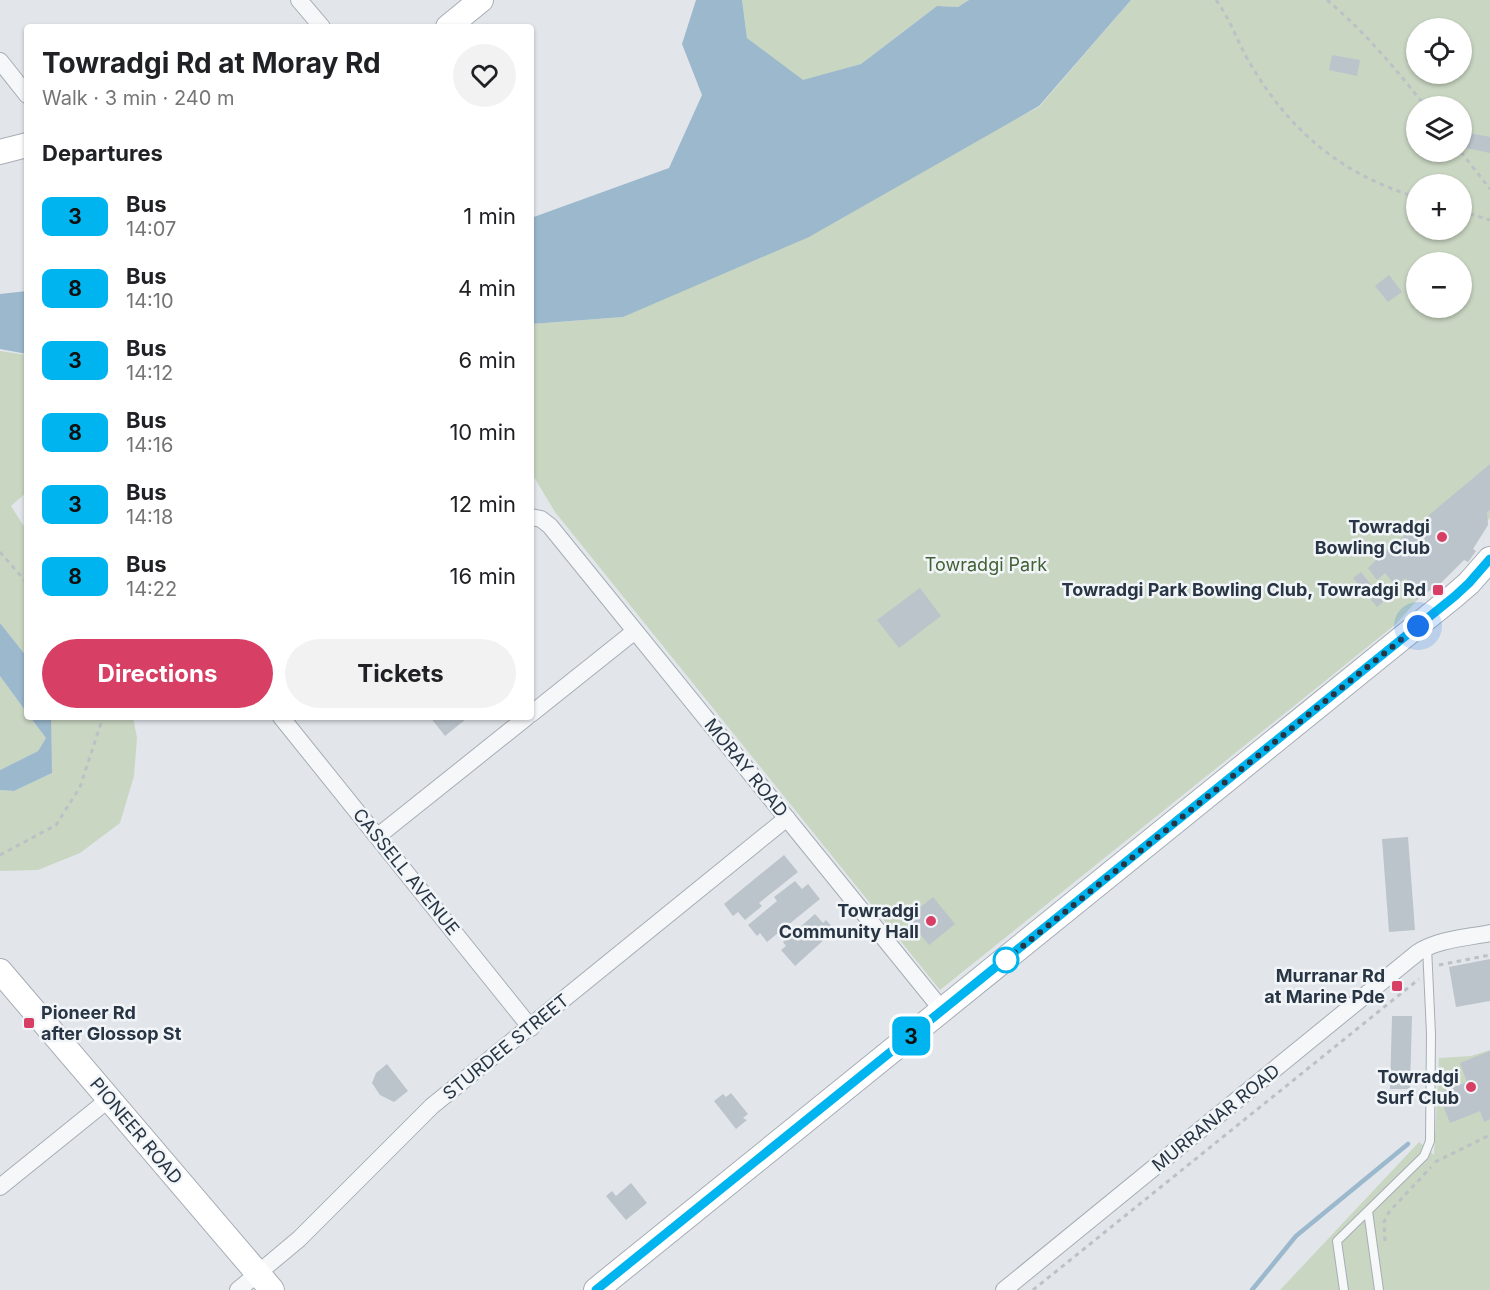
<!DOCTYPE html>
<html lang="en">
<head>
<meta charset="utf-8">
<style>
	:root { --surface:#fff; --page:#f2f2f2; --text:#202124; --muted:#757577; --accent:#d83f65 }
	body { margin:0; font-family:Inter,sans-serif; background:var(--page); color:var(--text); height:100vh; display:flex; flex-direction:column; font-size:22px; white-space:nowrap }
	* { box-sizing:border-box; margin:0 }
	p { font-size:20px; color:var(--muted) }
	.icon { flex:none; width:33px; height:33px; fill:none; stroke:currentColor; stroke-width:2; stroke-linecap:round; stroke-linejoin:round }
	.map { position:relative; flex:1; overflow:hidden }
	.sheet { position:absolute; left:24px; top:24px; width:510px; height:696px; display:flex; flex-direction:column; background:var(--surface); border-radius:6px; box-shadow:0 2px 4px #0004 }
	.sheet>* { flex:none }
	.badge { padding:0 12px; border-radius:9px; font-size:21px; line-height:39px }
	.tools { position:absolute; left:1406px; top:18px; display:grid; gap:12px }
	.tools a { display:grid; place-items:center; width:66px; height:66px; border-radius:50%; background:var(--surface); box-shadow:0 2px 4px #0004; font-size:30px }
	.you { position:absolute; width:30px; height:30px; margin:-15px; border:4px solid #fff; border-radius:50%; background:#1a73e8; box-shadow:0 0 0 9px #1a73e833 }
	.map>.badge { position:absolute; translate:-50% -50%; box-shadow:0 0 0 3px #fff }
	h2 { padding:0 18px; font-size:22px; line-height:54px }
	.round { display:grid; place-items:center; flex:none; width:63px; height:63px; border-radius:32px; background:var(--page) }
	.head { display:flex; align-items:center; justify-content:space-between; height:102px; padding:0 18px }
	h1 { font-size:28px; font-weight:700; line-height:45px }
	.button { display:flex; gap:12px; margin-top:auto; padding:12px 18px }
	.button a { flex:1; height:69px; border-radius:36px; background:var(--accent); color:#fff; font-size:24px; font-weight:700; line-height:69px; text-align:center }
	.button a+a { background:var(--page); color:var(--text) }
	ul { padding:0; list-style:none }
	li { display:flex; align-items:center; gap:18px; height:72px; padding:0 18px }
	li div { flex:1 }
	li b { display:block; font-size:22px }
	li em { font-style:normal }
	li .badge { min-width:66px; font-weight:700; text-align:center }
	.map>svg:first-child { display:block }
</style>
</head>
<body>
<div class="map">
<svg width="1490" height="1290" viewBox="0 0 1490 1290">
	<rect width="100%" height="100%" fill="#e2e6eb"/>
	<path fill="#c9d6c2" fill-rule="evenodd" d="M742,0H969L958,7L937,6L861,64L802,81L747,38Z
		M1131,0H1490V518L1396,624L940,990L555,512L531,472V324L623,317L1039,107ZM1416,28H1461V74H1416ZM1416,106H1461V152H1416ZM1416,184H1461V230H1416ZM1416,262H1461V308H1416Z
		M0,351L27,355V492L11,506L27,531V657L0,623Z
		M0,676L27,713V717H30L46,738L38,751L0,770Z
		M49,717H133L137,738L134,776L120,823L80,853L38,870L0,871V790L14,791L52,773Z
		M1490,1050V1290H1280L1419,1142L1434,1155L1439,1058L1471,1056Z"/>
	<path fill="#9bb8cd" d="M696,0H742L747,38L803,80L861,64L937,6L958,7L969,0H1131L1039,106L809,237L623,317L531,324V218L669,168L702,95L682,44Z
		M27,291V354L0,349V294Z
		M0,623L27,657V713L0,676Z
		M30,717H51L52,773L14,791L0,790V770L38,751L46,738Z"/>
	<g fill="none" stroke-linecap="round" stroke-linejoin="round">
		<path stroke="#9bb8cd" stroke-width="4.5" d="M1252,1290L1296,1236L1408,1144"/>
	</g>
	<path fill="#bbc3cb" d="M1332,55L1360,60L1357,76L1329,70Z
		M1469,133L1490,137V153L1466,148Z
		M1389,275L1402,292L1388,302L1375,286Z
		M1490,464V510L1487,512L1488,525L1473,549L1476,551L1468,562L1464,560L1441,583L1416,600L1406,578L1395,585L1385,573L1377,580L1368,568L1380,556Z
		M1361,572L1384,601L1377,607L1353,578Z
		M920,588L941,616L899,648L877,620Z
		M430,717H465L466,719L445,736Z
		M1408,837L1415,930L1389,932L1382,839Z
		M784,855L798,872L759,903L762,906L745,920L738,912L733,916L724,904Z
		M795,881L802,889L808,884L820,899L767,942L760,933L757,936L748,925L777,901L774,897Z
		M933,897L955,924L929,945L907,918Z
		M815,914L823,923L826,920L835,930L795,966L781,950L786,946L783,942Z
		M1490,959V1001L1456,1007L1449,967Z
		M1392,1016H1412L1410,1089H1390Z
		M1490,1051V1119L1484,1122L1480,1111L1450,1123L1438,1093L1467,1082L1460,1063Z
		M387,1064L408,1091L394,1102L380,1095L372,1083L376,1073Z
		M731,1093L748,1114L743,1118L747,1120L736,1129L714,1101L723,1094L726,1097Z
		M631,1183L647,1203L626,1220L606,1196L612,1191L616,1196Z"/>
	<g fill="none" stroke-linecap="round" stroke-linejoin="round">
		<defs>
			<path id="lane" d="M1368,1211L1379,1290
				M1344,1290L1337,1241L1424,1156L1430,1141L1431,1034L1427,947"/>
			<path id="street" d="M299,0L322,27
				M0,61L27,95
				M531,517L541,519L550,526L943,1011
				M531,714L635,631
				M281,717L531,1028
				M378,836L527,717
				M0,1187L109,1099
				M238,1290L299,1239L432,1106L787,818
				M1004,1290L1417,953C1438,939 1466,938 1490,933"/>
			<path id="secondary" d="M448,27L481,0
				M0,152L27,145
				M0,971L272,1290
				M596,1290L1454,596L1469,583L1490,559"/>
		</defs>
		<use href="#lane" stroke="#a6adb6" stroke-width="10"/>
		<use href="#street" stroke="#a6adb6" stroke-width="18"/>
		<use href="#secondary" stroke="#a6adb6" stroke-width="26"/>
		<path stroke="#bcc1c6" stroke-width="3" stroke-dasharray="4.5 4.5" stroke-linecap="butt" d="M1216,0C1231,20 1238,44 1251,65C1291,132 1341,174 1416,197
			M1327,0C1364,31 1396,69 1425,106
			M1461,152L1490,189
			M1461,211L1490,220
			M0,552L27,583
			M0,855L56,825L80,787L103,717
			M1439,965L1490,955
			M1435,1162L1490,1135
			M1385,1241L1384,1222L1389,1212L1431,1167
			M1033,1290L1419,979"/>
		<use href="#lane" stroke="#f5f7f9" stroke-width="8"/>
		<use href="#street" stroke="#f5f7f9" stroke-width="16"/>
		<use href="#secondary" stroke="#fff" stroke-width="24"/>
	</g>
	<g fill="none" stroke-linecap="round" stroke-linejoin="round">
		<defs>
			<path id="line" d="M596,1290L1455,596L1469,583L1490,559"/>
		</defs>
		<use href="#line" stroke="#fff" stroke-width="14"/>
		<use href="#line" stroke="#00b5ef" stroke-width="9"/>
		<path stroke="#283544" stroke-width="6" stroke-dasharray="0 10.8" d="M1006,960L1002,963L1418,626"/>
	</g>
	<g fill="#d83f65" stroke="#f2f5f8" stroke-width="2">
		<circle cx="1442" cy="537" r="6"/>
		<rect x="1432" y="584" width="12" height="12" rx="3"/>
		<circle cx="931" cy="921" r="6"/>
		<rect x="1391" y="980" width="12" height="12" rx="3"/>
		<rect x="23" y="1017" width="12" height="12" rx="3"/>
		<circle cx="1471" cy="1087" r="6"/>
	</g>
	<circle fill="#fff" stroke="#00b5ef" stroke-width="3" cx="1006" cy="960" r="12"/>
	<g text-anchor="middle" stroke-width="5" stroke-linejoin="round" paint-order="stroke">
		<g font-size="18" font-weight="bold" fill="#283544" stroke="#f2f5f8" text-anchor="end">
			<text x="1430" y="533">Towradgi<tspan x="1430" dy="21">Bowling Club</tspan></text>
			<text x="1426" y="596">Towradgi Park Bowling Club, Towradgi Rd</text>
			<text x="919" y="917">Towradgi<tspan x="919" dy="21">Community Hall</tspan></text>
			<text x="1385" y="982">Murranar Rd<tspan x="1385" dy="21">at Marine Pde</tspan></text>
			<text x="41" y="1019" text-anchor="start">Pioneer Rd<tspan x="41" dy="21">after Glossop St</tspan></text>
			<text x="1459" y="1083">Towradgi<tspan x="1459" dy="21">Surf Club</tspan></text>
		</g>
		<g font-size="18" fill="#416135" stroke="#f2f5f8">
			<text x="986" y="571">Towradgi Park</text>
		</g>
		<g font-size="18" fill="#283544" stroke="#f2f5f8">
			<text transform="translate(746 768) rotate(51)" y="6">MORAY ROAD</text>
			<text transform="translate(406 872) rotate(51)" y="6">CASSELL AVENUE</text>
			<text transform="translate(506 1047) rotate(-39)" y="6">STURDEE STREET</text>
			<text transform="translate(1216 1118) rotate(-39)" y="6">MURRANAR ROAD</text>
			<text transform="translate(136 1131) rotate(50)" y="6">PIONEER ROAD</text>
		</g>
	</g>
</svg>
<div class="tools">
<a><svg class="icon" aria-label="locate" viewBox="0 0 24 24"><circle cx="12" cy="12" r="6"/><path d="M12 2v4M12 18v4M2 12h4M18 12h4"/></svg></a>
<a><svg class="icon" aria-label="layers" viewBox="0 0 24 24"><path d="M12 4l9 5-9 5-9-5zM3 14l9 5 9-5"/></svg></a>
<a>+</a>
<a>−</a>
</div>
<div class="you" style="left:1418px;top:626px"></div>
<b class="badge" style="left:911px;top:1036px;background:#00b5ef;color:#111">3</b>
<section class="sheet">
<div class="head"><div><h1>Towradgi Rd at Moray Rd</h1><p>Walk · 3 min · 240 m</p></div><a class="round"><svg class="icon" aria-label="heart" viewBox="0 0 24 24"><path d="M12 20l-8-8c-3-5 5-10 8-4 3-6 11-1 8 4z"/></svg></a></div>
<h2>Departures</h2>
<ul>
<li><span class="badge" style="background:#00b5ef;color:#111">3</span><div><b>Bus</b><p>14:07</p></div><em>1 min</em></li>
<li><span class="badge" style="background:#00b5ef;color:#111">8</span><div><b>Bus</b><p>14:10</p></div><em>4 min</em></li>
<li><span class="badge" style="background:#00b5ef;color:#111">3</span><div><b>Bus</b><p>14:12</p></div><em>6 min</em></li>
<li><span class="badge" style="background:#00b5ef;color:#111">8</span><div><b>Bus</b><p>14:16</p></div><em>10 min</em></li>
<li><span class="badge" style="background:#00b5ef;color:#111">3</span><div><b>Bus</b><p>14:18</p></div><em>12 min</em></li>
<li><span class="badge" style="background:#00b5ef;color:#111">8</span><div><b>Bus</b><p>14:22</p></div><em>16 min</em></li>
</ul>
<div class="button"><a>Directions</a><a>Tickets</a></div>
</section>
</div>
</body>
</html>
